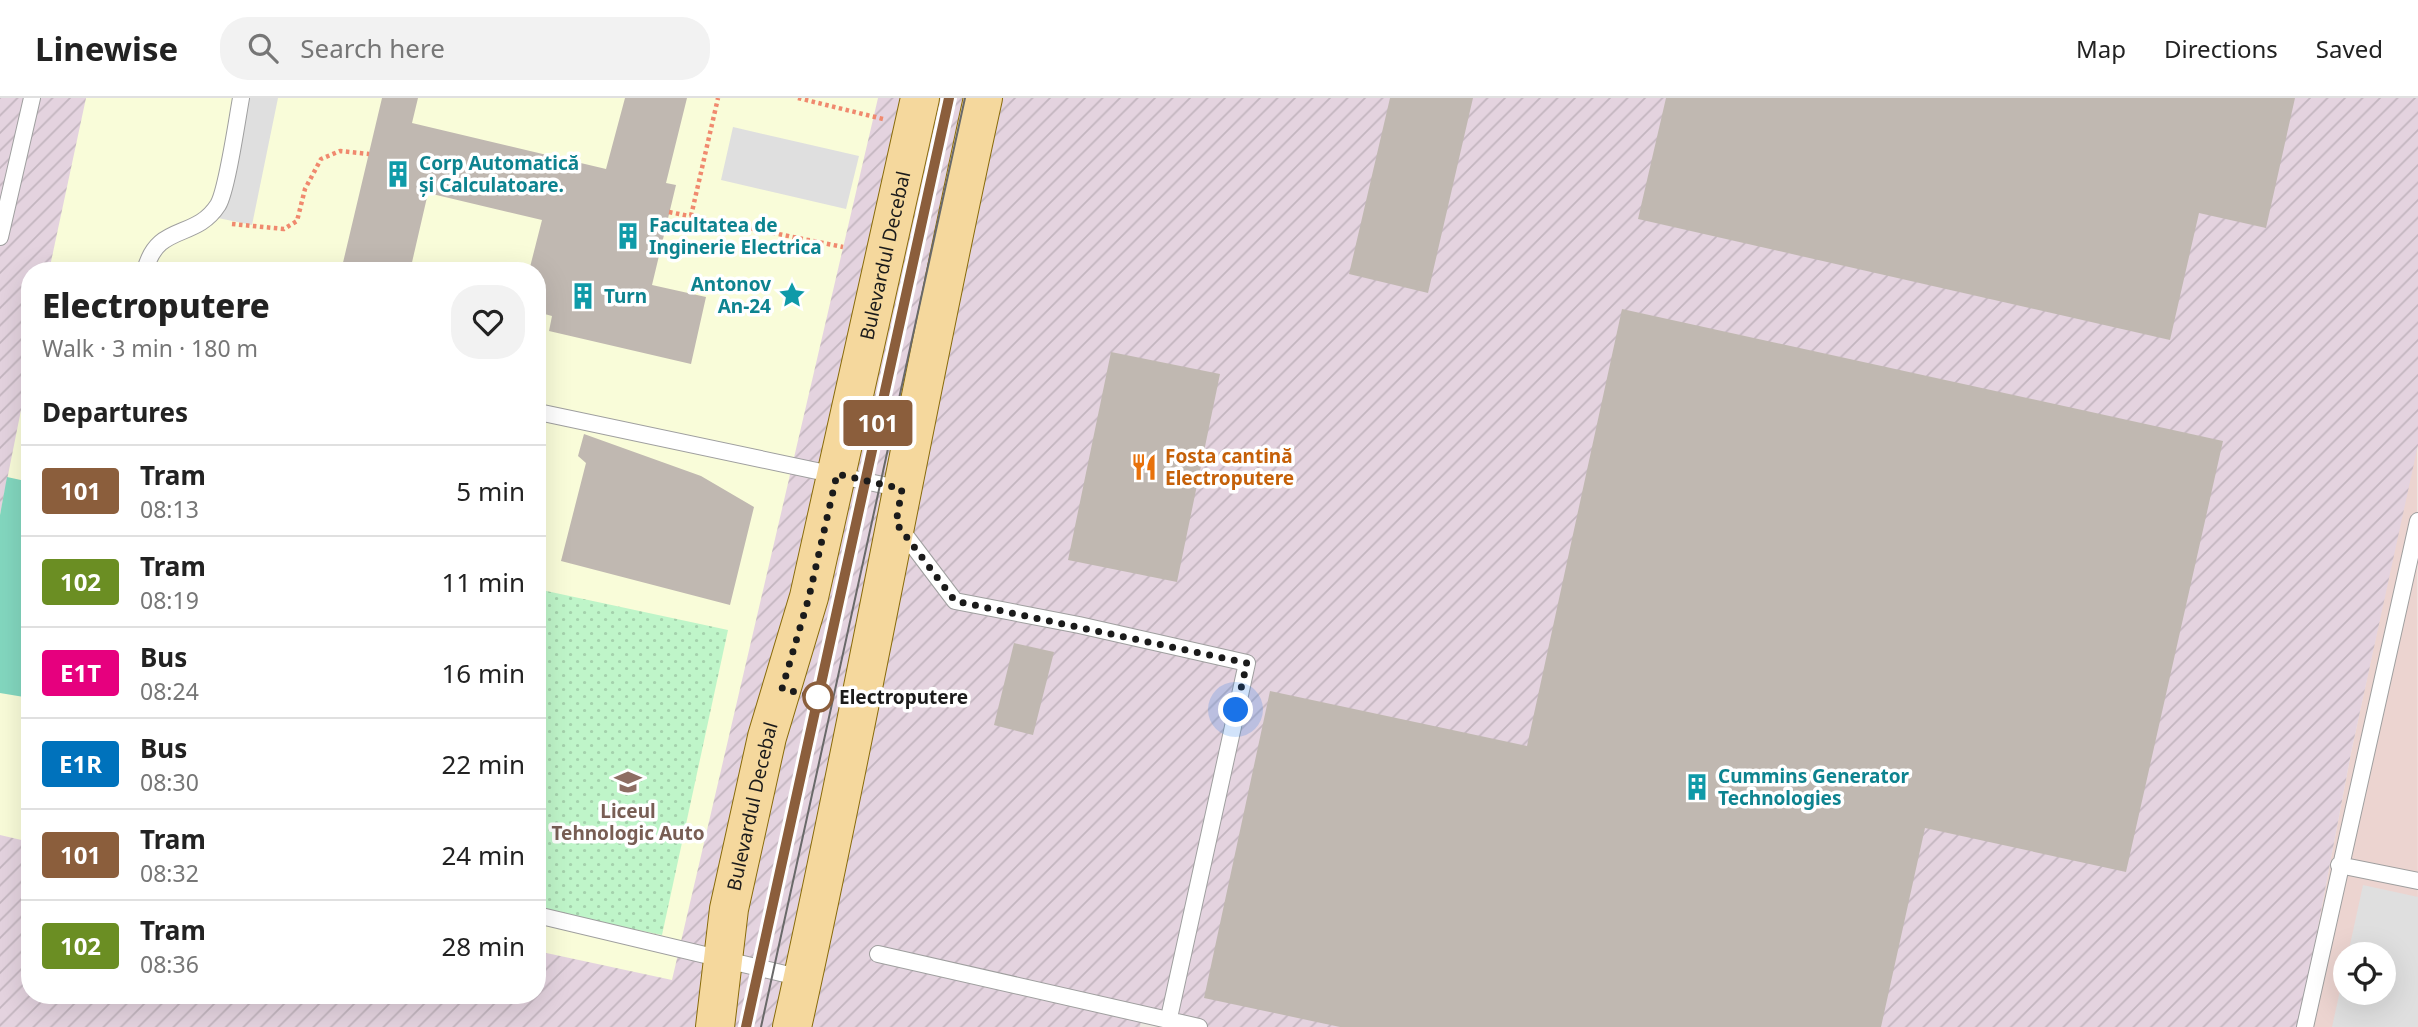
<!DOCTYPE html>
<html lang="en">
<head>
<meta charset="utf-8">
<style>
	:root { --surface:#fff; --page:#f2f2f2; --text:#222; --muted:#767676; --line:#e0e0e0 }
	body { margin:0; font-family:"Noto Sans",sans-serif; background:var(--page); color:var(--text); height:100vh; display:flex; flex-direction:column; font-size:26px; white-space:nowrap }
	* { box-sizing:border-box; margin:0 }
	p { font-size:23px; color:var(--muted) }
	.icon { flex:none; width:38px; height:38px; fill:none; stroke:currentColor; stroke-width:2; stroke-linecap:round; stroke-linejoin:round }
	.map { position:relative; flex:1; overflow:hidden }
	.side { position:absolute; left:21px; top:164px; width:525px; height:742px; display:flex; flex-direction:column; background:var(--surface); border-radius:28px; box-shadow:0 7px 28px #0002 }
	.side>* { flex:none }
	.badge { padding:0 14px; border-radius:5px; font-size:24px; line-height:46px }
	.fabs { position:absolute; left:2333px; top:844px; display:grid; gap:14px }
	.fabs a { display:grid; place-items:center; width:63px; height:63px; border-radius:50%; background:var(--surface); box-shadow:0 7px 28px #0002; font-size:35px }
	.you { position:absolute; width:35px; height:35px; margin:-18px; border:5px solid #fff; border-radius:50%; background:#1a73e8; box-shadow:0 0 0 10px #1a73e833 }
	.map>.badge { position:absolute; translate:-50% -50%; box-shadow:0 0 0 4px #fff }
	h2 { padding:0 21px; font-size:26px; line-height:63px }
	.round { display:grid; place-items:center; flex:none; width:74px; height:74px; border-radius:28px; background:var(--page) }
	.overview { display:flex; align-items:center; justify-content:space-between; height:119px; padding:0 21px }
	h1 { font-size:33px; font-weight:800; line-height:52px }
	ul { padding:0; list-style:none }
	li { display:flex; align-items:center; gap:21px; height:91px; padding:0 21px; border-top:2px solid var(--line) }
	li div { flex:1 }
	li b { display:block; font-size:26px }
	li em { font-style:normal }
	li .badge { min-width:77px; font-weight:700; text-align:center }
	header { display:flex; align-items:center; gap:42px; box-sizing:border-box; height:98px; padding:0 35px; background:var(--surface); border-bottom:2px solid var(--line) }
	header strong { font-size:33px }
	nav { display:flex; gap:38px; margin-inline-start:auto; font-size:24px }
	.search { width:490px; height:63px; background:var(--page); display:flex; align-items:center; gap:18px; box-sizing:border-box; padding:0 24px; border-radius:28px; color:var(--muted); font-size:26px }
	.map>svg:first-child { display:block }
</style>
</head>
<body>
<header>
<strong>Linewise</strong>
<div class="search"><svg class="icon" aria-label="search" viewBox="0 0 24 24"><circle cx="10" cy="10" r="6"/><path d="M15 15l6 6"/></svg>Search here</div>
<nav><a>Map</a><a>Directions</a><a>Saved</a></nav>
</header>
<div class="map">
<svg width="2418" height="929" viewBox="0 0 2418 929">
	<defs>
		<pattern id="industrial-furrows" width="10" height="10" patternUnits="userSpaceOnUse" patternTransform="scale(1.75)"><rect width="10" height="10" fill="#e4d3df"/><path d="M-1 1l2-2M0 10L10 0M9 11l2-2" fill="none" stroke="#c3b5bf"/></pattern>
		<pattern id="park-dots" width="8" height="8" patternUnits="userSpaceOnUse" patternTransform="scale(1.75)"><rect width="8" height="8" fill="#bff5c9"/><path d="M2 2h.1M6 6h.1" fill="none" stroke="#a4d1ac" stroke-width="1.8" stroke-linecap="round"/></pattern>
	</defs>
	<rect width="100%" height="100%" fill="#ece9e1"/>
	<path fill="#ecd4d0" fill-rule="evenodd" d="M2417,347L2418,929H2299L2351,655ZM2345,856H2384V894H2345Z"/>
	<path fill="url(#industrial-furrows)" fill-rule="evenodd" d="M0,0H2418V347L2351,655L2299,929H1199L1142,917L1140,929H0ZM30,173H537V898H30Z"/>
	<path fill="#f9fcd9" d="M86,0H878L672,882L537,853V173H49Z
		M30,267V744L0,737V417Z"/>
	<path fill="url(#park-dots)" d="M537,491L728,532L662,837L537,811Z"/>
	<path fill="#83d7bf" d="M7,379L30,384V600L0,595V417Z"/>
	<path fill="#dfdfdf" d="M242,0H278L252,127L218,120Z
		M733,29L859,58L846,111L721,82Z
		M2363,787L2418,799V929H2332L2345,870V894H2384V856H2348Z"/>
	<path fill="#c0b8b1" d="M382,0H418L412,25L606,71L625,0H687L666,85L676,87L652,187L706,199L691,266L549,233L552,218L537,214V173H529L542,122L428,95L410,173H341Z
		M1390,0H1473L1428,195L1349,176Z
		M1666,0H2295L2266,130L2199,115L2170,242L1638,121Z
		M1622,211L2223,343L2126,774L1925,730L1881,929H1340L1204,900L1270,593L1527,648Z
		M1111,254L1220,276L1177,484L1068,462Z
		M584,336L701,378L754,409L730,507L561,463L586,365L578,358Z
		M1014,545L1054,554L1033,637L994,627Z"/>
	<g fill="none" stroke-linecap="round" stroke-linejoin="round">
		<defs>
			<path id="service" d="M0,139L32,0
				M145,173C157,124 195,143 218,107C227,92 237,22 241,0
				M537,320L543,315L902,391
				M899,429L955,503L1079,527L1247,565L1167,929
				M2339,767L2418,783
				M537,817L802,880
				M878,856L1199,929
				M2305,929L2418,423"/>
			<g id="primary">
				<path id="s1" d="M715,929L729,811L767,639L809,499L920,0"/>
				<path d="M792,929C861,620 915,309 983,0"/>
			</g>
		</defs>
		<use href="#service" stroke="#9f9f9f" stroke-width="18"/>
		<use href="#primary" stroke="#886b0a" stroke-width="40"/>
		<path stroke="#f0896e" stroke-width="4.5" stroke-dasharray="3.5 3.5" stroke-linecap="butt" d="M798,0L883,21
			M669,114L843,149
			M691,118L718,0
			M232,126L284,131L297,123L305,91L321,61L340,53L369,56"/>
		<use href="#service" stroke="#fff" stroke-width="16"/>
		<use href="#primary" stroke="#f5d89d" stroke-width="38"/>
		<path stroke="#696969" stroke-width="2" d="M746,929L949,0
			M761,929L965,0"/>
	</g>
	<g fill="none" stroke-linecap="round" stroke-linejoin="round">
		<defs>
			<path id="line" d="M746,929L949,0"/>
		</defs>
		<use href="#line" stroke="#fff" stroke-width="16"/>
		<use href="#line" stroke="#8b5e3c" stroke-width="10"/>
		<path stroke="#1b1b1b" stroke-width="7" stroke-dasharray="0 12.6" d="M818,599L782,591L809,499L837,376L902,391L896,425L955,503L1247,565L1236,612"/>
	</g>
	<defs>
		<symbol id="building-bare" viewBox="-9 -9 18 18"><path d="M-4-6H4V6H1V3H-1V6H-4ZM-2.5-4.3h1.7v1.8h-1.7ZM.8-4.3h1.7v1.8H.8ZM-2.5-1h1.7V.8h-1.7ZM.8-1h1.7V.8H.8Z" fill="#0f9aa8" stroke="#fff" stroke-width="2.5" paint-order="stroke"/></symbol>
		<symbol id="sight-bare" viewBox="-9 -9 18 18"><path d="M0-6L1.8-2.2L6-1.7L2.9 1.2L3.7 5.4L0 3.3L-3.7 5.4L-2.9 1.2L-6-1.7L-1.8-2.2Z" fill="#0f9aa8" stroke="#fff" stroke-width="2.5" paint-order="stroke"/></symbol>
		<symbol id="restaurant-bare" viewBox="-9 -9 18 18"><path d="M-5-6h1v4h1v-4h1v4h1v-4h1v5L-1.5 .5V6h-2V.5L-5-1ZM5-6V6H3V1.5H1.5Q1.5-4 5-6Z" fill="#e8710a" stroke="#fff" stroke-width="2.5" paint-order="stroke"/></symbol>
		<symbol id="school-bare" viewBox="-9 -9 18 18"><path d="M0-5L7-2L0 1L-7-2ZM-4 1L0 2.5L4 1V4Q0 6-4 4Z" fill="#8d6e63" stroke="#fff" stroke-width="2.5" paint-order="stroke"/></symbol>
	</defs>
	<g fill-rule="evenodd">
		<use href="#building-bare" x="379" y="57" width="38" height="38"/>
		<use href="#building-bare" x="609" y="119" width="38" height="38"/>
		<use href="#sight-bare" x="773" y="178" width="38" height="38"/>
		<use href="#building-bare" x="564" y="179" width="38" height="38"/>
		<use href="#restaurant-bare" x="1125" y="350" width="38" height="38"/>
		<use href="#school-bare" x="609" y="665" width="38" height="38"/>
		<use href="#building-bare" x="1678" y="670" width="38" height="38"/>
	</g>
	<circle fill="#fff" stroke="#8b5e3c" stroke-width="3.5" cx="818" cy="599" r="14"/>
	<g text-anchor="middle" stroke-width="7" stroke-linejoin="round" paint-order="stroke">
		<g font-size="19" font-weight="bold" fill="#0d838f" stroke="#fff" text-anchor="start">
			<text x="419" y="72">Corp Automatică<tspan x="419" dy="22">și Calculatoare.</tspan></text>
			<text x="649" y="134">Facultatea de<tspan x="649" dy="22">Inginerie Electrica</tspan></text>
			<text x="771" y="193" text-anchor="end">Antonov<tspan x="771" dy="22">An-24</tspan></text>
			<text x="604" y="205">Turn</text>
			<text x="1718" y="685">Cummins Generator<tspan x="1718" dy="22">Technologies</tspan></text>
		</g>
		<g font-size="19" fill="#1b1b1b" stroke="#fff">
			<text dy="7" stroke="none"><textPath href="#s1" startOffset="791">Bulevardul Decebal</textPath></text>
			<text dy="7" stroke="none"><textPath href="#s1" startOffset="224">Bulevardul Decebal</textPath></text>
		</g>
		<g font-size="19" font-weight="bold" fill="#c56008" stroke="#fff" text-anchor="start">
			<text x="1165" y="365">Fosta cantină<tspan x="1165" dy="22">Electroputere</tspan></text>
		</g>
		<g font-size="19" font-weight="bold" fill="#1b1b1b" stroke="#fff" text-anchor="start">
			<text x="839" y="606">Electroputere</text>
		</g>
		<g font-size="19" font-weight="bold" fill="#785e54" stroke="#fff">
			<text x="628" y="720">Liceul<tspan x="628" dy="22">Tehnologic Auto</tspan></text>
		</g>
	</g>
</svg>
<div class="fabs">
<a><svg class="icon" aria-label="locate" viewBox="0 0 24 24"><circle cx="12" cy="12" r="6"/><path d="M12 2v4M12 18v4M2 12h4M18 12h4"/></svg></a>
</div>
<div class="you" style="left:1236px;top:612px"></div>
<b class="badge" style="left:878px;top:325px;background:#8b5e3c;color:#fff">101</b>
<section class="side">
<div class="overview"><div><h1>Electroputere</h1><p>Walk · 3 min · 180 m</p></div><a class="round"><svg class="icon" aria-label="heart" viewBox="0 0 24 24"><path d="M12 20l-8-8c-3-5 5-10 8-4 3-6 11-1 8 4z"/></svg></a></div>
<h2>Departures</h2>
<ul>
<li><span class="badge" style="background:#8b5e3c;color:#fff">101</span><div><b>Tram</b><p>08:13</p></div><em>5 min</em></li>
<li><span class="badge" style="background:#6b8e23;color:#fff">102</span><div><b>Tram</b><p>08:19</p></div><em>11 min</em></li>
<li><span class="badge" style="background:#e6007e;color:#fff">E1T</span><div><b>Bus</b><p>08:24</p></div><em>16 min</em></li>
<li><span class="badge" style="background:#0072bc;color:#fff">E1R</span><div><b>Bus</b><p>08:30</p></div><em>22 min</em></li>
<li><span class="badge" style="background:#8b5e3c;color:#fff">101</span><div><b>Tram</b><p>08:32</p></div><em>24 min</em></li>
<li><span class="badge" style="background:#6b8e23;color:#fff">102</span><div><b>Tram</b><p>08:36</p></div><em>28 min</em></li>
</ul>
</section>
</div>
</body>
</html>
